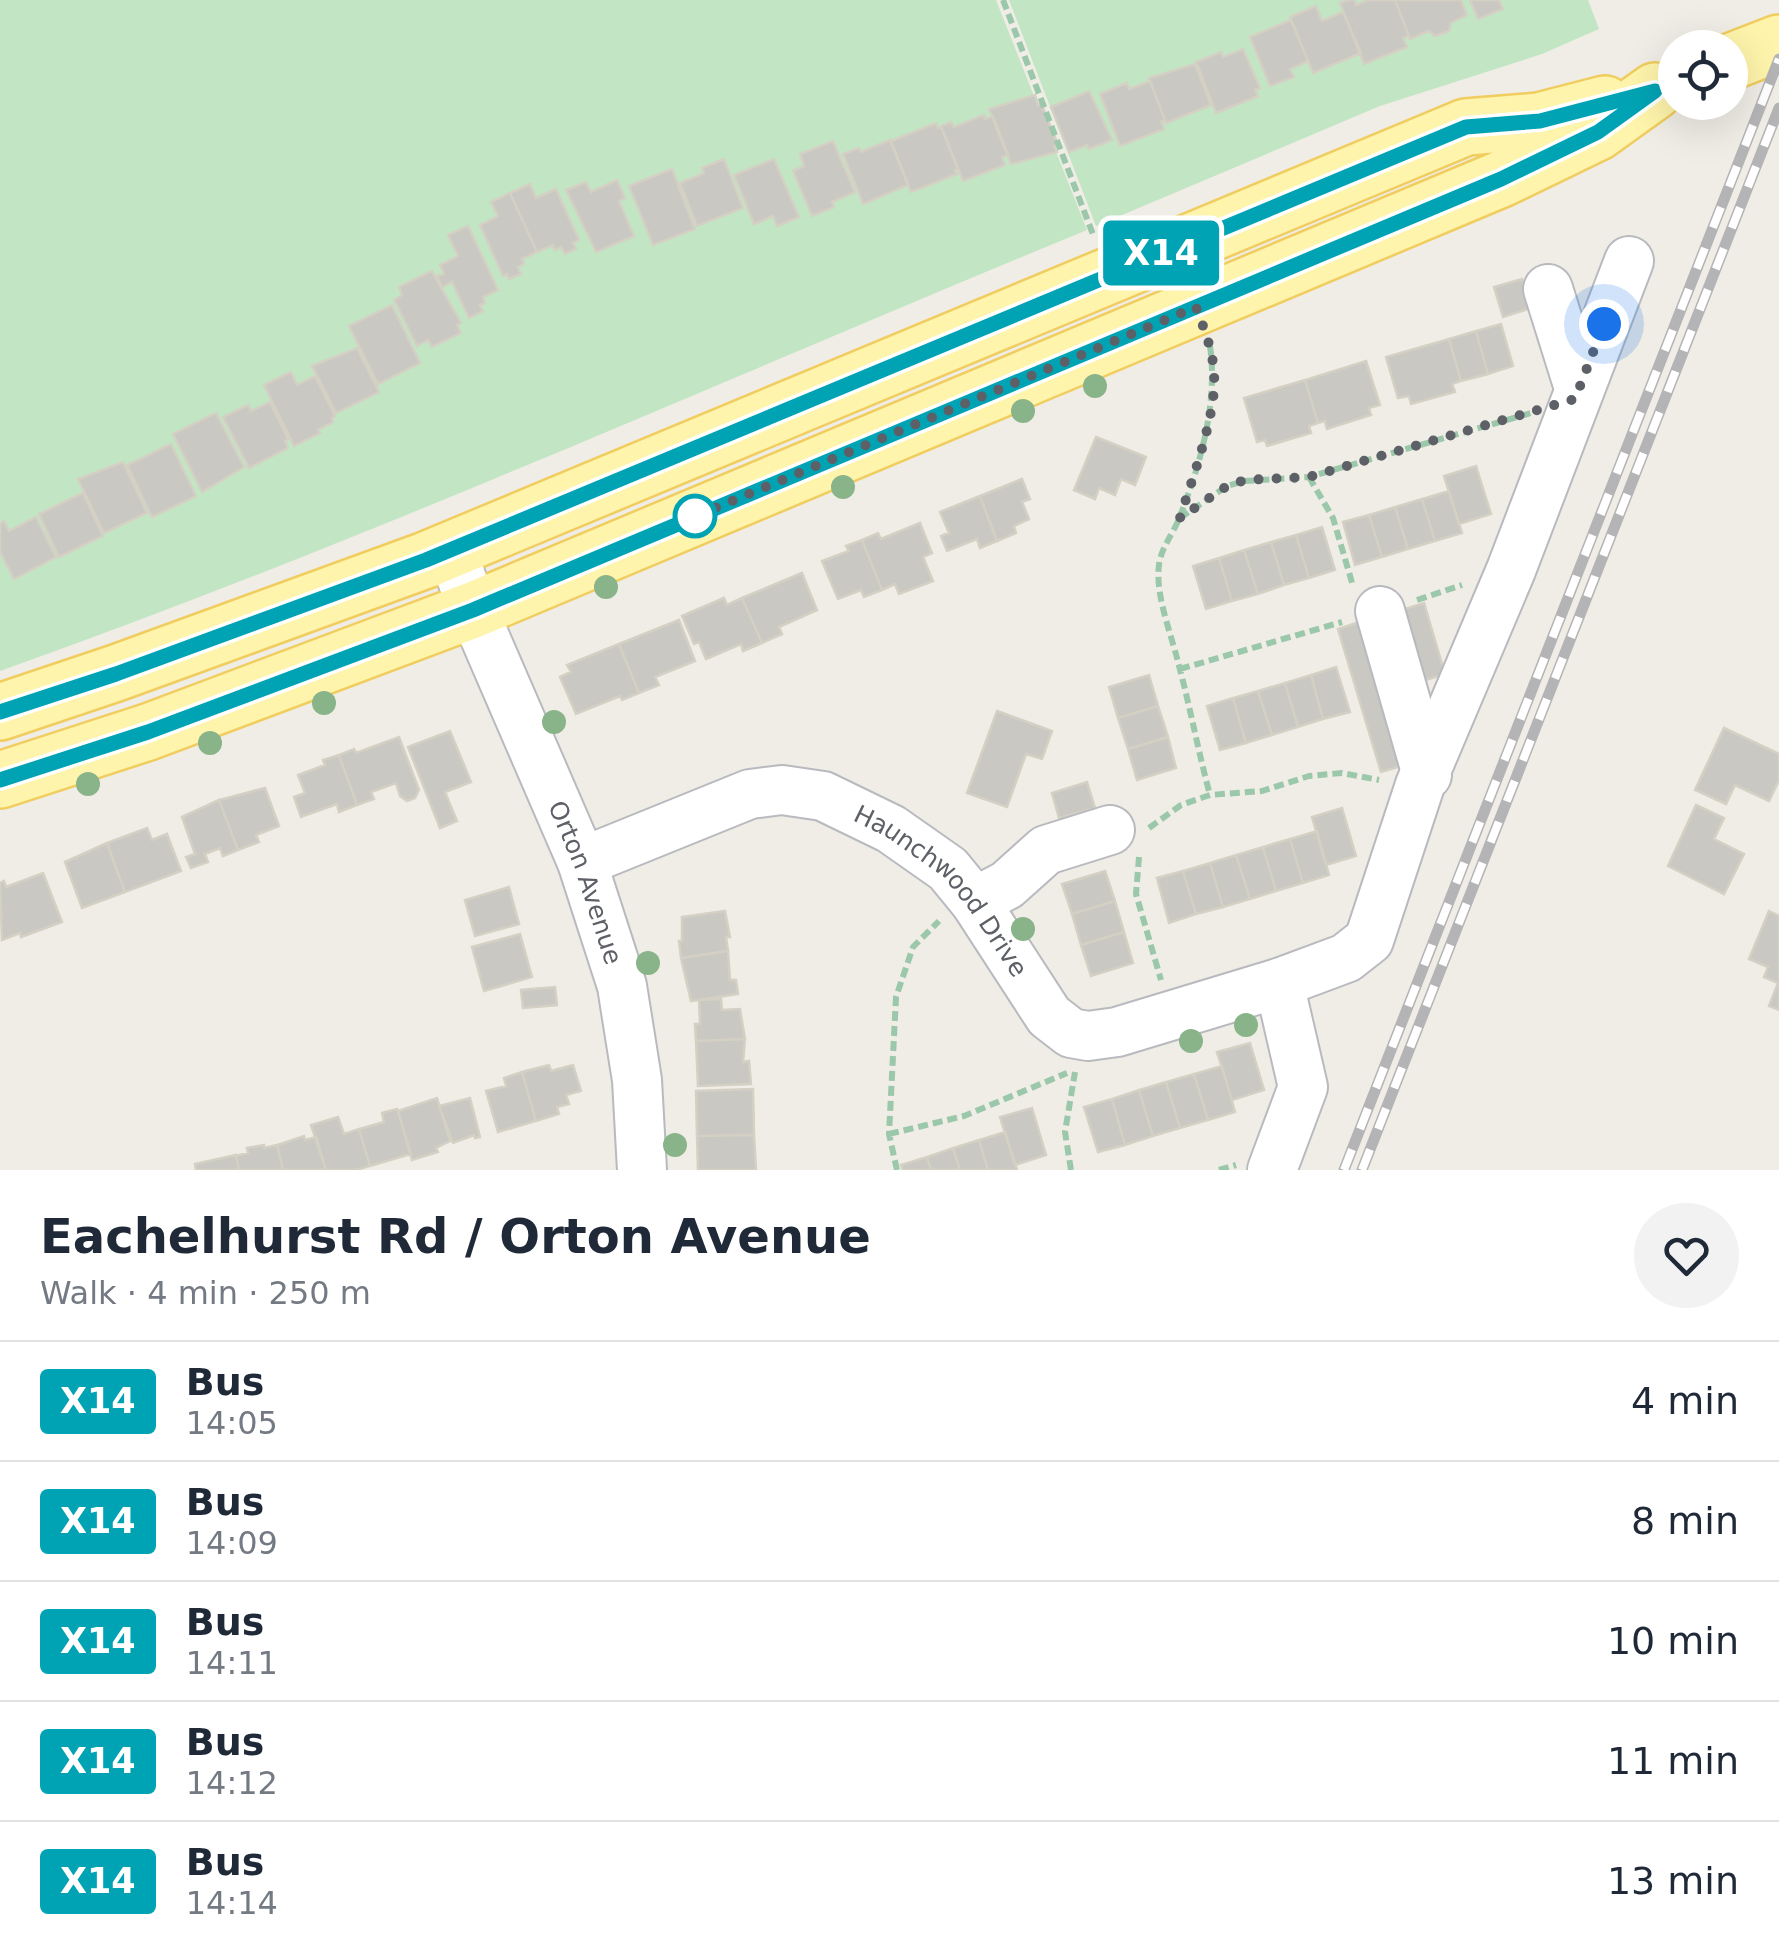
<!DOCTYPE html>
<html lang="en">
<head>
<meta charset="utf-8">
<style>
	:root { --surface:#fff; --page:#f2f2f3; --text:#1f2937; --muted:#747a83; --line:#e0e1e3 }
	body { margin:0; font-family:"DejaVu Sans",sans-serif; background:var(--page); color:var(--text); height:100vh; display:flex; flex-direction:column; font-size:38px; white-space:nowrap }
	* { box-sizing:border-box; margin:0 }
	p { font-size:32px; color:var(--muted) }
	.icon { flex:none; width:55px; height:55px; fill:none; stroke:currentColor; stroke-width:2; stroke-linecap:round; stroke-linejoin:round }
	.map { position:relative; height:1170px; overflow:hidden }
	.sheet { display:flex; flex-direction:column; background:var(--surface); flex:1 }
	.sheet>* { flex:none }
	.badge { padding:0 20px; border-radius:8px; font-size:35px; line-height:65px }
	.fabs { position:absolute; left:1658px; top:30px; display:grid; gap:20px }
	.fabs a { display:grid; place-items:center; width:90px; height:90px; border-radius:50%; background:var(--surface); box-shadow:0 10px 40px #0002; font-size:50px }
	.you { position:absolute; width:50px; height:50px; margin:-25px; border:8px solid #fff; border-radius:50%; background:#1a73e8; box-shadow:0 0 0 15px #1a73e833 }
	.map>.badge { position:absolute; translate:-50% -50%; box-shadow:0 0 0 5px #fff }
	.round { display:grid; place-items:center; flex:none; width:105px; height:105px; border-radius:52px; background:var(--page) }
	.overview { display:flex; align-items:center; justify-content:space-between; height:170px; padding:0 40px }
	h1 { font-size:48px; font-weight:600; line-height:75px }
	ul { padding:0; list-style:none }
	li { display:flex; align-items:center; gap:30px; height:120px; padding:0 40px; border-top:2px solid var(--line) }
	li div { flex:1 }
	li b { display:block; font-size:38px }
	li em { font-style:normal }
	li .badge { min-width:110px; font-weight:700; text-align:center }
	.map>svg:first-child { display:block }
</style>
</head>
<body>
<div class="map">
<svg width="1779" height="1170" viewBox="0 0 1779 1170">
	<rect width="100%" height="100%" fill="#efede5"/>
	<path fill="#c2e6c4" d="M0,0H996L1087,230C725,379 369,540 0,671Z
		M1009,0H1588L1599,29L1542,54L1380,106L1096,226Z"/>
	<path fill="#cac8c2" stroke="#d4d0c4" stroke-width="2.5" d="M1348,0H1355L1356,5L1368,0H1395L1409,36L1403,38L1407,47L1364,64L1340,3Z
		M1395,0H1461L1467,15L1451,23L1449,31L1435,36L1429,31L1410,39Z
		M1470,0H1499L1503,9L1478,19Z
		M1316,6L1322,21L1343,12L1361,53L1313,73L1290,17Z
		M1291,20L1308,61L1290,69L1294,77L1270,86L1250,37Z
		M1243,49L1260,88L1255,90L1258,96L1216,113L1196,62L1221,52L1223,57Z
		M1195,64L1211,105L1166,123L1149,78Z
		M1150,81L1165,120L1161,121L1164,129L1120,146L1100,94L1127,83L1129,89Z
		M1089,91L1112,140L1089,149L1087,145L1069,152L1051,107Z
		M1035,95L1038,105L1041,103L1058,145L1054,146L1057,152L1011,164L989,109Z
		M984,115L985,119L993,116L1008,155L1002,157L1005,165L963,181L941,126L951,122L954,127Z
		M936,123L938,128L941,127L958,169L955,170L957,174L911,192L891,141Z
		M890,140L908,185L863,204L843,154L859,148L861,152Z
		M833,141L855,192L832,202L834,207L812,216L793,171L804,166L800,154Z
		M724,159L743,208L697,226L680,183L704,173L702,168Z
		M774,159L799,217L777,226L773,216L754,224L734,175Z
		M672,169L695,229L653,245L629,186Z
		M617,180L625,198L619,201L634,236L596,252L566,190L586,182L591,192Z
		M530,184L536,198L556,189L579,240L573,243L576,249L565,254L561,247L555,250L553,245L537,252L510,193Z
		M510,193L537,252L522,259L524,264L518,267L521,274L509,279L507,274L503,276L480,225L498,216L491,202Z
		M468,226L498,290L483,297L485,303L480,305L483,311L469,318L452,282L442,287L437,276L444,274L440,265L458,256L448,235Z
		M432,271L461,323L457,325L461,333L432,347L428,340L417,346L394,300L402,295L399,287Z
		M1522,279L1531,308L1503,317L1494,287Z
		M392,305L420,363L378,384L349,326Z
		M1501,324L1513,366L1488,374L1476,331Z
		M1476,331L1488,374L1461,381L1449,339Z
		M1449,339L1461,381L1452,384L1455,392L1411,404L1409,396L1398,398L1386,357Z
		M357,348L379,392L336,413L312,366Z
		M1366,361L1380,405L1369,408L1371,415L1327,429L1325,421L1318,423L1305,380Z
		M291,372L297,385L315,376L335,416L332,418L333,422L318,430L320,433L294,446L264,385Z
		M1305,380L1318,423L1309,426L1311,433L1267,446L1265,440L1257,442L1244,398Z
		M270,402L288,439L285,441L288,448L249,468L223,417L248,405L251,411Z
		M216,413L244,467L202,492L173,434Z
		M1096,437L1146,457L1135,485L1121,479L1115,495L1099,488L1095,499L1074,490Z
		M171,444L196,496L152,517L127,465Z
		M123,462L147,513L104,533L78,479Z
		M1476,466L1491,514L1459,524L1444,476Z
		M1022,479L1030,499L1022,502L1029,519L1014,526L1016,533L997,541L980,496Z
		M1449,491L1462,533L1435,541L1422,499Z
		M83,493L103,536L59,557L39,514Z
		M980,496L997,541L980,548L977,539L947,551L941,536L949,533L940,512Z
		M1422,499L1435,541L1408,549L1395,507Z
		M1395,507L1408,549L1382,557L1369,515Z
		M1369,515L1382,557L1355,565L1343,522Z
		M36,517L56,557L14,579L0,552V524L4,521L9,531Z
		M920,523L932,553L923,557L933,581L899,594L895,584L882,590L862,540L878,533L881,539Z
		M1322,527L1335,570L1309,578L1296,535Z
		M1296,535L1309,578L1284,585L1271,542Z
		M862,540L882,590L864,597L861,590L838,599L822,561L849,551L846,546Z
		M1271,542L1284,585L1258,594L1244,550Z
		M1244,550L1258,594L1232,601L1219,558Z
		M1219,558L1232,601L1206,609L1193,566Z
		M802,573L817,610L779,627L782,634L762,643L742,598Z
		M724,598L727,605L742,598L762,643L743,651L741,644L706,659L699,642L694,644L682,616Z
		M1424,603L1445,674L1420,682L1398,611Z
		M679,620L695,661L655,677L659,685L639,693L619,644Z
		M1362,621L1405,765L1381,772L1338,629Z
		M619,644L639,693L622,700L620,696L576,714L560,677L571,672L567,665Z
		M1336,667L1350,712L1323,719L1311,675Z
		M1149,675L1158,706L1118,718L1109,687Z
		M1311,675L1323,719L1298,727L1285,683Z
		M1285,683L1298,727L1272,735L1258,691Z
		M1258,691L1272,735L1246,743L1233,698Z
		M1233,698L1246,743L1220,750L1207,706Z
		M1158,706L1168,737L1128,749L1118,718Z
		M997,711L1052,731L1042,759L1026,754L1007,807L967,793Z
		M1724,728L1779,754V780L1769,801L1735,785L1726,804L1695,790Z
		M450,731L471,782L445,792L457,821L440,828L408,747Z
		M399,737L419,790L415,798L407,801L400,796L396,783L371,792L374,799L357,805L339,755L354,749L356,753Z
		M1168,737L1176,768L1137,780L1128,749Z
		M339,755L357,805L339,812L337,804L301,817L294,797L305,793L298,775L325,765L323,760Z
		M1087,782L1095,808L1059,818L1052,793Z
		M265,788L279,826L256,835L259,842L238,850L219,800Z
		M219,800L238,850L223,856L220,848L205,854L208,862L191,868L186,857L195,854L182,817Z
		M1696,805L1724,818L1714,839L1744,854L1724,894L1668,866Z
		M1342,808L1356,856L1326,865L1312,817Z
		M147,828L152,840L167,834L181,871L125,892L107,843Z
		M1317,831L1329,875L1303,883L1290,839Z
		M1290,839L1303,883L1276,891L1263,847Z
		M107,843L125,892L82,908L65,862Z
		M1263,847L1276,891L1250,899L1236,855Z
		M1236,855L1250,899L1223,907L1210,863Z
		M1210,863L1223,907L1196,914L1183,871Z
		M1105,871L1115,901L1072,914L1062,884Z
		M1183,871L1196,914L1169,923L1157,878Z
		M43,873L62,922L21,937L20,933L2,940L0,883L4,881L6,887Z
		M509,887L519,924L475,936L465,900Z
		M1115,901L1124,932L1081,945L1072,914Z
		M725,911L730,937H726L728,951L681,958L679,941H682V917Z
		M1769,911L1779,916V1010L1769,1006L1778,983L1764,977L1768,967L1749,959Z
		M1124,932L1133,963L1091,976L1081,945Z
		M520,934L532,977L484,991L472,947Z
		M728,951L730,980H736L738,994L691,1001L681,958Z
		M555,987L557,1005L523,1008L521,990Z
		M721,999L722,1010L740,1009L745,1039L696,1041L695,1024H700L699,1000Z
		M745,1039L743,1062L749,1061L751,1084L698,1086L696,1041Z
		M1250,1043L1264,1090L1232,1100L1217,1052Z
		M549,1065L551,1071L573,1065L581,1091L566,1095L569,1104L557,1107L559,1114L536,1121L522,1072Z
		M1222,1066L1235,1112L1208,1120L1194,1074Z
		M522,1072L536,1121L498,1132L486,1091L506,1086L504,1078Z
		M1194,1074L1208,1120L1180,1128L1166,1082Z
		M1166,1082L1180,1128L1153,1136L1139,1090Z
		M753,1089L754,1135L697,1136L696,1091Z
		M1139,1090L1153,1136L1125,1145L1112,1099Z
		M437,1098L450,1141L436,1148L438,1152L412,1160L398,1111Z
		M470,1098L480,1137L475,1138L474,1135L453,1143L439,1106Z
		M1112,1099L1125,1145L1098,1152L1084,1107Z
		M1032,1108L1046,1155L1015,1165L1000,1117Z
		M397,1109L411,1154L370,1166L359,1129L384,1122L382,1113Z
		M338,1117L344,1134L359,1129L370,1166L356,1170H326L311,1125Z
		M1005,1132L1017,1170H988L979,1140Z
		M754,1135L756,1170H698L697,1136Z
		M304,1136L305,1140L316,1137L326,1170H283L277,1145Z
		M979,1140L988,1170H960L953,1148Z
		M264,1145V1148L277,1145L283,1170H239L236,1156L248,1153L247,1148Z
		M953,1148L960,1170H931L927,1157Z
		M236,1155L239,1170H196L195,1164Z
		M927,1157L931,1170H903L901,1165Z"/>
	<g fill="none" stroke-linecap="round" stroke-linejoin="round">
		<defs>
			<g id="minor">
				<path d="M1548,289L1579,388"/>
				<path id="s1" d="M451,549L473,610L582,862L622,986L637,1080L642,1170"/>
				<path d="M1380,611L1427,775"/>
				<path id="s2" d="M582,862L750,794L782,790L823,796L891,829L948,869L975,902L1049,1016L1071,1033L1088,1036L1117,1032L1279,983L1346,958L1369,940L1420,785L1511,570L1629,261"/>
				<path d="M975,902L1007,885L1046,850L1110,830"/>
				<path d="M1272,1170L1303,1087L1279,983"/>
			</g>
			<path id="major" d="M1730,62L1779,43
				M0,712L116,673L426,560L1466,127L1539,121L1605,104
				M0,780L148,732L473,610L1501,179L1598,132L1655,91"/>
		</defs>
		<use href="#minor" stroke="#b8babf" stroke-width="52"/>
		<use href="#major" stroke="#f0cd5e" stroke-width="60"/>
		<path stroke="#9bc7aa" stroke-width="6" stroke-dasharray="10 5" stroke-linecap="butt" d="M1003,0L1094,237
			M1210,346C1218,401 1201,464 1180,516C1174,533 1161,547 1159,565C1155,595 1171,633 1178,662C1190,706 1198,751 1210,795
			M1309,477L1333,518L1353,586
			M1180,518L1227,486L1245,481L1309,477L1531,413
			M1417,600L1462,585
			M1180,669L1342,622
			M1149,828L1181,805L1210,795L1262,791L1309,776L1342,773L1379,780
			M1139,857L1136,894L1161,980
			M889,1134L964,1116L1067,1073
			M897,1170L889,1134L896,997L913,947L939,921
			M1071,1170L1065,1132L1075,1072
			M1219,1170L1236,1165"/>
		<use href="#minor" stroke="#fff" stroke-width="48"/>
		<use href="#major" stroke="#fef4ab" stroke-width="55"/>
		<defs>
			<path id="rail" d="M1344,1170L1779,59
				M1362,1170L1779,108"/>
		</defs>
		<use href="#rail" stroke="#b4b4b6" stroke-width="11"/>
		<use href="#rail" stroke="#fff" stroke-width="8" stroke-dasharray="22" stroke-linecap="butt"/>
	</g>
	<g fill="#89b389">
		<circle cx="1095" cy="386" r="12"/>
		<circle cx="1023" cy="411" r="12"/>
		<circle cx="843" cy="487" r="12"/>
		<circle cx="606" cy="587" r="12"/>
		<circle cx="324" cy="703" r="12"/>
		<circle cx="554" cy="722" r="12"/>
		<circle cx="210" cy="743" r="12"/>
		<circle cx="88" cy="784" r="12"/>
		<circle cx="1023" cy="929" r="12"/>
		<circle cx="648" cy="963" r="12"/>
		<circle cx="1246" cy="1025" r="12"/>
		<circle cx="1191" cy="1041" r="12"/>
		<circle cx="675" cy="1145" r="12"/>
	</g>
	<g fill="none" stroke-linecap="round" stroke-linejoin="round">
		<defs>
			<path id="line" d="M0,712L116,674L426,560L1466,127L1540,121L1655,91L1598,132L1501,179L473,610L148,732L0,780"/>
		</defs>
		<use href="#line" stroke="#fff" stroke-width="22"/>
		<use href="#line" stroke="#00a3b4" stroke-width="15"/>
		<path stroke="#5d6066" stroke-width="10" stroke-dasharray="0 18" d="M695,516L689,519L1196,307C1204,329 1213,350 1214,374C1217,414 1192,479 1180,518L1227,486L1245,480L1309,477L1575,399L1604,324"/>
	</g>
	<circle fill="#fff" stroke="#00a3b4" stroke-width="5" cx="695" cy="516" r="20"/>
	<g text-anchor="middle" stroke-width="8" stroke-linejoin="round" paint-order="stroke">
		<g font-size="25" fill="#5d6066" stroke="#fff">
			<text dy="9" stroke="none"><textPath href="#s1" startOffset="360">Orton Avenue</textPath></text>
			<text dy="9" stroke="none"><textPath href="#s2" startOffset="410">Haunchwood Drive</textPath></text>
		</g>
	</g>
</svg>
<div class="fabs">
<a><svg class="icon" aria-label="locate" viewBox="0 0 24 24"><circle cx="12" cy="12" r="6"/><path d="M12 2v4M12 18v4M2 12h4M18 12h4"/></svg></a>
</div>
<div class="you" style="left:1604px;top:324px"></div>
<b class="badge" style="left:1161px;top:253px;background:#00a3b4;color:#fff">X14</b>
</div>
<section class="sheet">
<div class="overview"><div><h1>Eachelhurst Rd / Orton Avenue</h1><p>Walk · 4 min · 250 m</p></div><a class="round"><svg class="icon" aria-label="heart" viewBox="0 0 24 24"><path d="M12 20l-8-8c-3-5 5-10 8-4 3-6 11-1 8 4z"/></svg></a></div>
<ul>
<li><span class="badge" style="background:#00a3b4;color:#fff">X14</span><div><b>Bus</b><p>14:05</p></div><em>4 min</em></li>
<li><span class="badge" style="background:#00a3b4;color:#fff">X14</span><div><b>Bus</b><p>14:09</p></div><em>8 min</em></li>
<li><span class="badge" style="background:#00a3b4;color:#fff">X14</span><div><b>Bus</b><p>14:11</p></div><em>10 min</em></li>
<li><span class="badge" style="background:#00a3b4;color:#fff">X14</span><div><b>Bus</b><p>14:12</p></div><em>11 min</em></li>
<li><span class="badge" style="background:#00a3b4;color:#fff">X14</span><div><b>Bus</b><p>14:14</p></div><em>13 min</em></li>
</ul>
</section>
</body>
</html>
